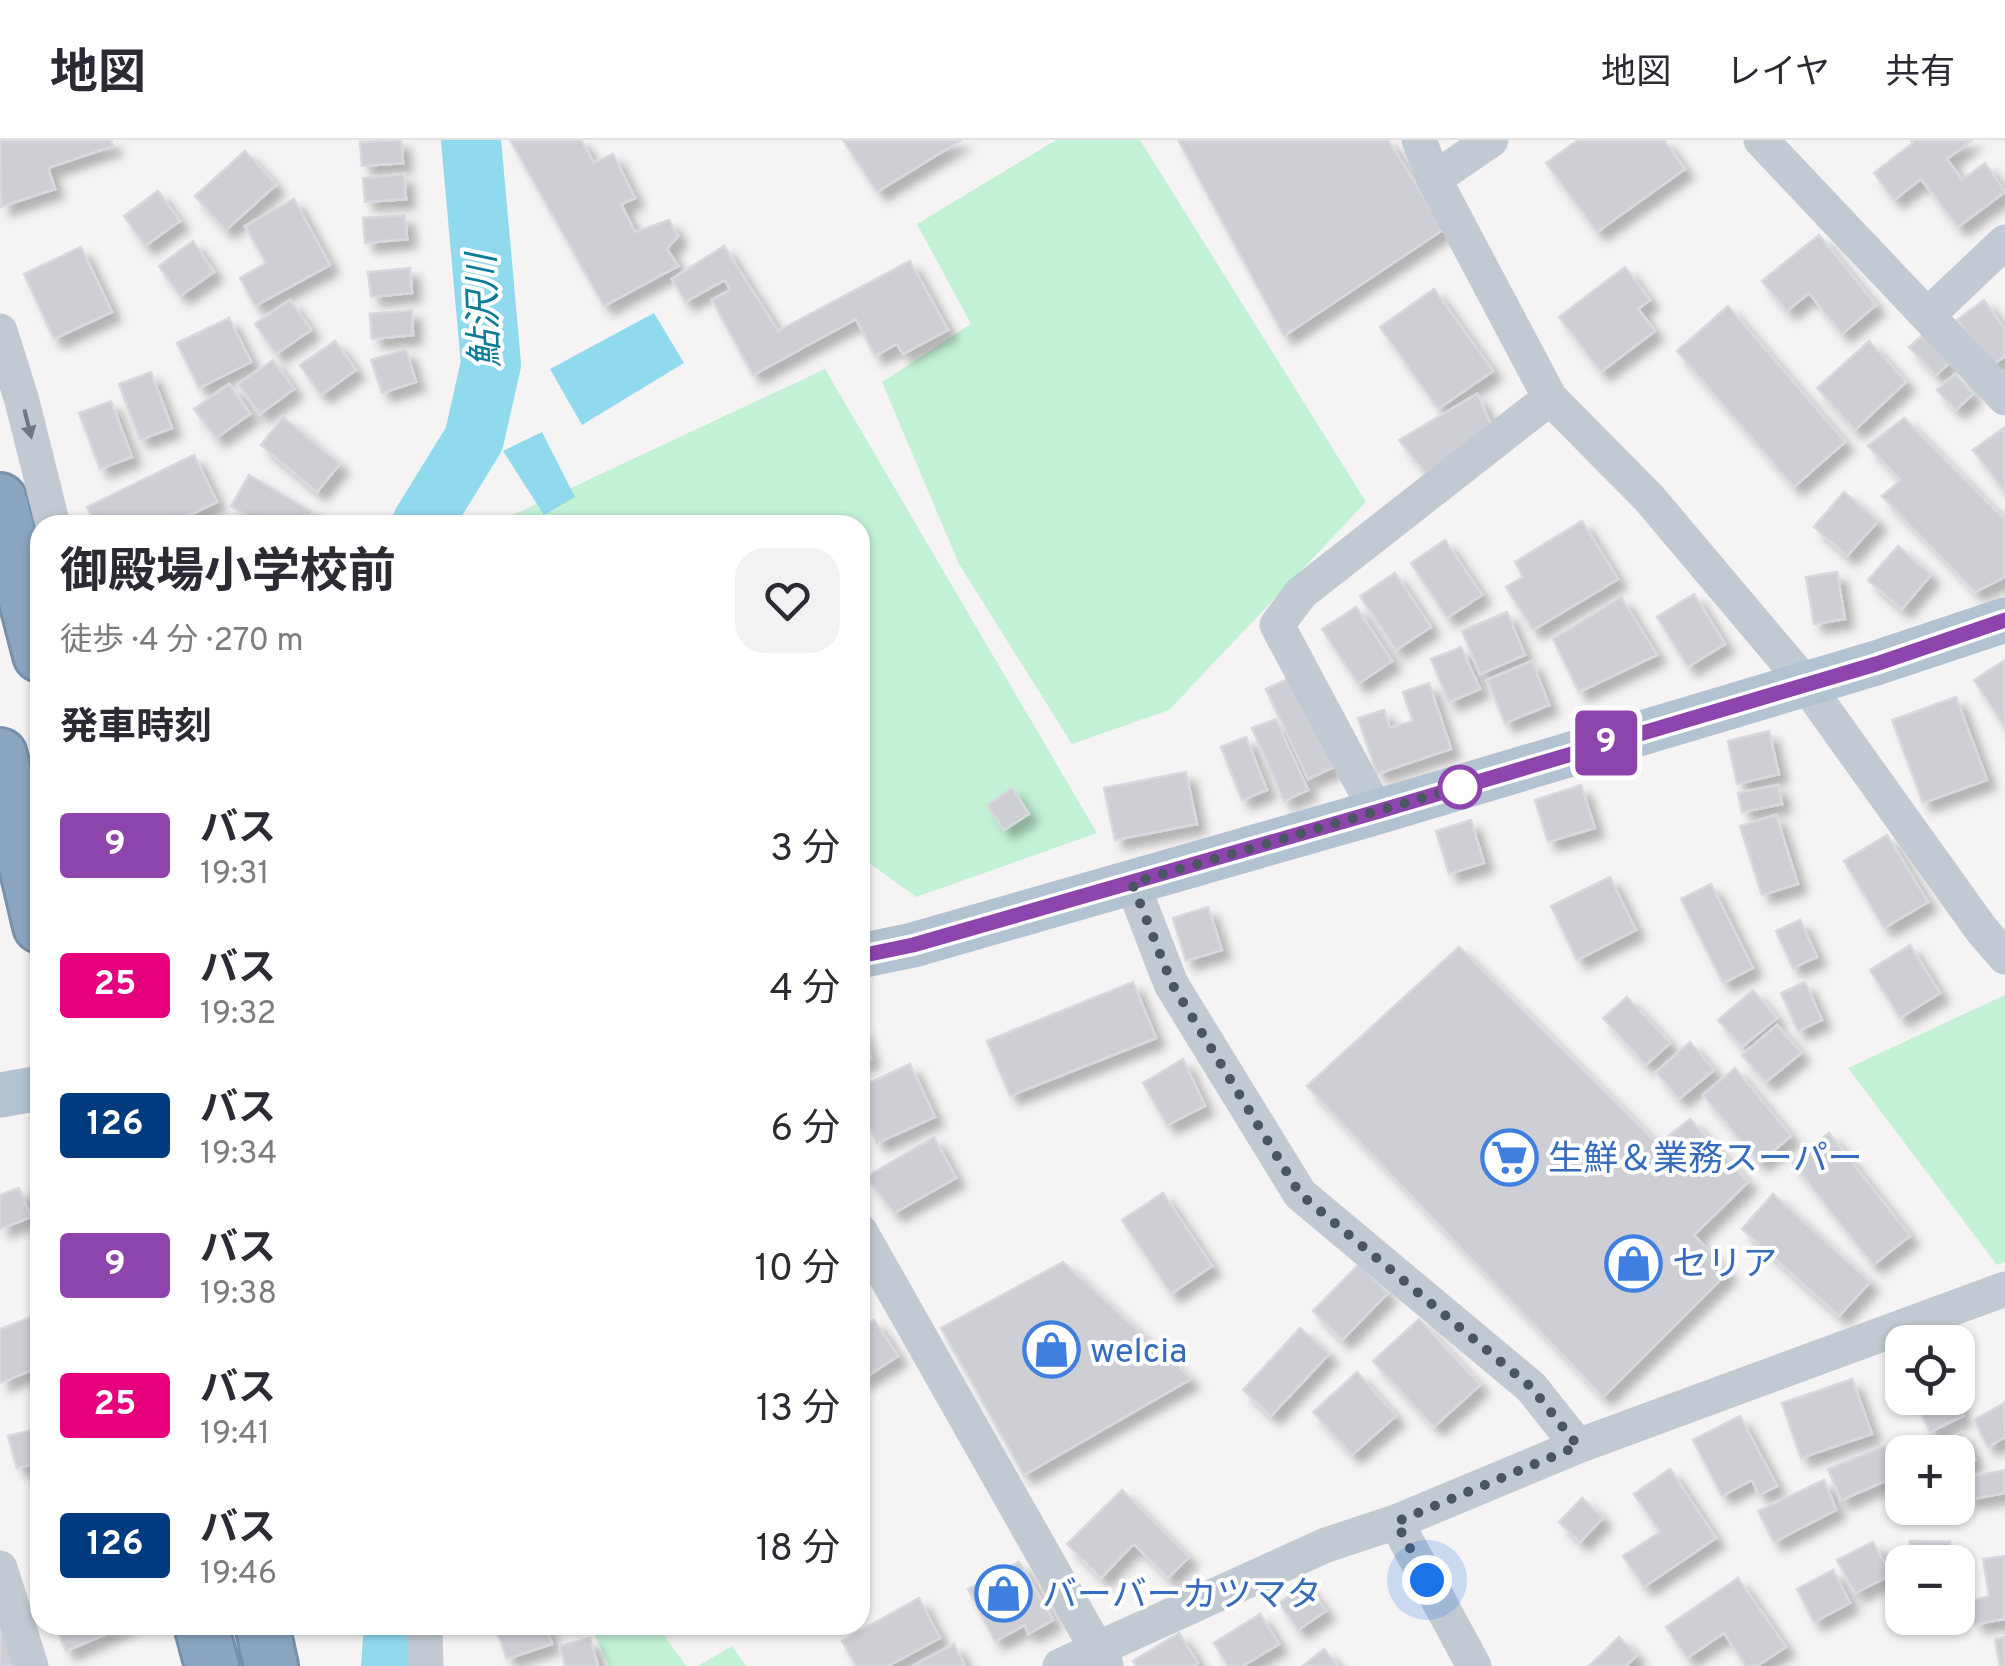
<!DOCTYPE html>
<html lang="ja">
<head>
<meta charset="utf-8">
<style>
	:root { --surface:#fff; --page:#f2f2f3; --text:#2b2b33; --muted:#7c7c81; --line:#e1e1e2 }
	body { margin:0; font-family:Overpass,"Noto Sans JP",sans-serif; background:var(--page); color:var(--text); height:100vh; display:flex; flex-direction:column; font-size:38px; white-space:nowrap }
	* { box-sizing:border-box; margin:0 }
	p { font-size:32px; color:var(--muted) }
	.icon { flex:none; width:55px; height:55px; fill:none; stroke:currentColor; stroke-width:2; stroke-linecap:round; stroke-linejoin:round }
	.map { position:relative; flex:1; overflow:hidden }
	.panel { position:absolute; left:30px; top:375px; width:840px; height:1120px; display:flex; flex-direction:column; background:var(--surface); border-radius:30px; box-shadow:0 2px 8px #0004 }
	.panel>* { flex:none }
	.badge { padding:0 20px; border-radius:8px; font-size:35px; line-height:65px }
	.buttons { position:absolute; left:1885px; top:1185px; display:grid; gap:20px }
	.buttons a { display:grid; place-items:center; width:90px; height:90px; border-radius:20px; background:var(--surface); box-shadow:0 2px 8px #0004; font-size:50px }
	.you { position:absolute; width:50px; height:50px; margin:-25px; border:8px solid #fff; border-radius:50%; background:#1a73e8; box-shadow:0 0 0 15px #1a73e833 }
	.map>.badge { position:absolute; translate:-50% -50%; box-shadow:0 0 0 5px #fff }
	h2 { padding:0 30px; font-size:38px; line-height:90px }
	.round { display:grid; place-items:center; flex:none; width:105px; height:105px; border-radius:30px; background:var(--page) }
	.headline { display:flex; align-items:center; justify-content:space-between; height:170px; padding:0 30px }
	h1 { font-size:48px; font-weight:700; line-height:75px }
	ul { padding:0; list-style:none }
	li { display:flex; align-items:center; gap:30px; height:140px; padding:0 30px }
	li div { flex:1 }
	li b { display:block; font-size:38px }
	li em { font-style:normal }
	li .badge { min-width:110px; font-weight:700; text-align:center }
	header { display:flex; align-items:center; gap:60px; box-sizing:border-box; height:140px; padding:0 50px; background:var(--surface); border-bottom:2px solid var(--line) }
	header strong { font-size:48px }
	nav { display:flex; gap:55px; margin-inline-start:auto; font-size:35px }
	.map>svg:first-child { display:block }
</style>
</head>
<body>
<header>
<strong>地図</strong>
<nav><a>地図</a><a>レイヤ</a><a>共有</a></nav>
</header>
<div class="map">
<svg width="2005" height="1526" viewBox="0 0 2005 1526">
	<defs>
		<filter id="shadow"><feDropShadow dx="9" dy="9" stdDeviation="5" flood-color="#0004"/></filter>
	</defs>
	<rect width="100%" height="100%" fill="#f5f3f3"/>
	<path fill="#c3f1d5" d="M1056,0H1140L1366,362L1169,570L1072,604L959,424L882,242L971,184L917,84Z
		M825,229L1097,693L916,757L860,716V385H492Z
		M2005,855V1122L1997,1125L1848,928Z
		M590,1485H657L686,1526H609Z
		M732,1506L746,1526H698Z"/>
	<path fill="#90daee" d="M654,173L684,223L582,285L550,229Z
		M542,292L575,357L544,375L503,311Z"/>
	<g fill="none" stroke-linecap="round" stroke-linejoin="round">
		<path stroke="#90daee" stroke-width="60" d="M421,385L474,299L491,224L471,0
			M391,1526L394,1485"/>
	</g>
	<path fill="#cdcfd5" stroke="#d7d9de" stroke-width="2.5" filter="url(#shadow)" d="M0,0H111L113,6L48,28L55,49L1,67Z
		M401,0L403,23L362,26L360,2Z
		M510,0H581L594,23L613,14L635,58L621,64L635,92L669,80L678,96L667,109L678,126L604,166Z
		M843,0H961L877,52Z
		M1178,0H1388L1444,89L1284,196Z
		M1578,0H1664L1685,29L1597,92L1546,23Z
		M1911,0H1972L1947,19L1962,40L1985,23L2005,52L1958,87L1921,39L1894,60L1874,33L1913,3Z
		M245,11L276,45L226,90L195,56Z
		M404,34L406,59L365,62L363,38Z
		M158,51L180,81L145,106L124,76Z
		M294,59L330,125L255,166L240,138L266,123L245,86Z
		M405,75L407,99L365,103L363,78Z
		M1819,95L1876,165L1842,194L1809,153L1787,171L1762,141Z
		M193,101L214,132L180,156L159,126Z
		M724,106L778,191L910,121L948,190L903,214L897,204L875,216L856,179L753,235L712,160L730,150L725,140L685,162L672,139Z
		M81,107L112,172L54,199L24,134Z
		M1625,127L1650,160L1638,169L1655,191L1601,232L1559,177Z
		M410,128L412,153L371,157L368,132Z
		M1434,149L1493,231L1438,269L1380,187Z
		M290,160L311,190L276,214L255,184Z
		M1984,160L2005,189V216L1991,226L1957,180Z
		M1728,166L1845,302L1794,347L1677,211Z
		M412,170L413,195L372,199L370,174Z
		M229,178L251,222L199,248L177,203Z
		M1924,194L1950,222L1936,235L1909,207Z
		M335,201L356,230L321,255L300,225Z
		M1869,201L1906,242L1855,290L1817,248Z
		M406,209L416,242L382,253L371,220Z
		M273,220L294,249L260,274L238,244Z
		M151,232L172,288L140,300L119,244Z
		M1955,234L1973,254L1956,270L1937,250Z
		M229,244L250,274L216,298L194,269Z
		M1477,254L1492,286L1426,334L1399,300Z
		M111,261L132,317L100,329L79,273Z
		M283,277L340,324L317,352L261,305Z
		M1904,278L2005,380V437L1975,452L1882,356L1901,340L1868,306Z
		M2005,287V352L1973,310Z
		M194,315L217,362L169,385H96L87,367Z
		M249,335L312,372L304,385H263L231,366Z
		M1844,352L1878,381L1847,416L1814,387Z
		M1582,381L1618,439L1533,490L1506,447L1523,437L1515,422Z
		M1445,400L1482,455L1447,478L1411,423Z
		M1898,406L1931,435L1902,469L1868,440Z
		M1837,432L1845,479L1814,484L1806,437Z
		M1395,433L1431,487L1396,510L1360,456Z
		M1694,454L1725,504L1688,527L1657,477Z
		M1621,457L1657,515L1579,552L1553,499Z
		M1356,467L1392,521L1358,544L1322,489Z
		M1507,472L1525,515L1480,534L1462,491Z
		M1461,507L1480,549L1449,562L1431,519Z
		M2005,520V586H2004L1974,540Z
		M1532,521L1549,565L1505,583L1487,540Z
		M1292,537L1334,627L1308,639L1266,549Z
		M1429,543L1451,609L1377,634L1358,578L1384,570L1390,588L1413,581L1403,552Z
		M1956,557L1987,640L1923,663L1892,580Z
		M1276,579L1308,650L1284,661L1252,588Z
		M1769,591L1779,634L1737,644L1728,601Z
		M1246,597L1267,650L1242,660L1221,607Z
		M1186,632L1197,684L1115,700L1104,648Z
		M1581,645L1595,688L1548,702L1535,660Z
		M1778,645L1782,664L1742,672L1738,653Z
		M1012,648L1029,674L1004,690L987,665Z
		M1776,675L1798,744L1762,755L1740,686Z
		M1471,680L1484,723L1449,734L1436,691Z
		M1887,695L1928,762L1884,788L1844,721Z
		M1610,737L1636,790L1577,820L1551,766Z
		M1711,744L1753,828L1723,843L1681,759Z
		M1208,767L1222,810L1186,821L1173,778Z
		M1800,780L1817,817L1793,828L1776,791Z
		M1910,805L1940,853L1900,878L1870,830Z
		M1459,807L1658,1004L1690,979L1748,1042L1694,1095L1728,1132L1603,1257L1307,946Z
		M1133,842L1156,898L1010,956L987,901Z
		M1805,842L1822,880L1798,891L1781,853Z
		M1753,850L1777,878L1742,907L1718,880Z
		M1627,857L1670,903L1646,925L1603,878Z
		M860,885L871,919L860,923Z
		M1777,885L1801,913L1766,942L1742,915Z
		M1690,902L1714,930L1679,959L1656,932Z
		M1183,919L1205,966L1167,985L1143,943Z
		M910,924L935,977L877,1003L860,966V947Z
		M1735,928L1791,996L1759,1023L1703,955Z
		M1829,993L1910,1096L1873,1125L1792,1022Z
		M934,997L956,1038L894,1073L866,1037Z
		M19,1048L31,1077L0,1089V1055Z
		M1163,1053L1212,1126L1171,1154L1122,1080Z
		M1773,1054L1870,1142L1839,1176L1742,1089Z
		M1063,1122L1191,1239L1024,1335L941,1188Z
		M1359,1124L1388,1153L1342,1200L1313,1171Z
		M39,1174L40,1227L0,1243V1189Z
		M1419,1179L1480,1245L1434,1287L1373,1221Z
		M874,1180L898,1216L860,1241V1189Z
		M1300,1188L1329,1214L1271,1276L1243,1250Z
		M1357,1232L1396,1276L1352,1315L1313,1272Z
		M1852,1239L1872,1294L1801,1318L1782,1263Z
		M1914,1258H1955L1963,1276L1930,1292Z
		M2004,1263L2005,1297L1988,1307L1974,1280Z
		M1740,1276L1777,1346L1759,1355L1752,1340L1722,1356L1693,1300Z
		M40,1288V1323L17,1328L8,1296Z
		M1961,1293L1975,1320L1958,1330V1312L1930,1310Z
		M1884,1306L1897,1336L1841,1360L1828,1329Z
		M1670,1329L1716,1398L1644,1447L1623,1416L1660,1392L1634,1354Z
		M2005,1330V1353L1967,1360L1964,1338Z
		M1824,1340L1836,1370L1774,1402L1758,1371Z
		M1122,1350L1189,1417L1168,1438L1134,1404L1101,1438L1067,1404Z
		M1582,1358L1603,1378L1580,1402L1559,1382Z
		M1910,1401L1950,1402L1949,1422H1910Z
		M1873,1402L1891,1435L1855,1453L1837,1420Z
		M2005,1416V1479L1975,1484L1969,1462L1989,1456L1983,1419Z
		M1019,1422L1053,1480L1028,1494L1025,1485L995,1501L968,1449Z
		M1833,1430L1850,1463L1814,1482L1797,1449Z
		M1738,1438L1786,1507L1757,1526H1746L1724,1493L1687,1518L1666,1487Z
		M1306,1444L1326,1471L1298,1490L1279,1463Z
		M919,1458L940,1498L888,1526H856L842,1501Z
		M1260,1474L1279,1504L1243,1526H1228L1214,1503Z
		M0,1481L16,1526H0Z
		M55,1485H127L66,1511Z
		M495,1485H545L552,1504L507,1519Z
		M1179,1493L1198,1523L1192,1526H1136L1133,1521Z
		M1619,1497L1637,1515L1626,1526H1589Z
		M2005,1497V1526H2000L1995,1499Z
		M590,1498L598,1526H565L560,1506Z
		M954,1504L965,1526H913Z
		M1324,1509L1338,1526H1303Z"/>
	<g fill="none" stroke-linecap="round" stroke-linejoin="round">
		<defs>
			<path id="highway" d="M0,360L40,515
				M0,615L40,786
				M201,1485L212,1526
				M262,1485L271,1526"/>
		</defs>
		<use href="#highway" stroke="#7690ad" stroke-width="58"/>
		<path stroke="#c1cad2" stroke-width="35" d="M1419,0L1434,39L1550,258L1649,358L1805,543L1981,789L2005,817
			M1761,0L2005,258
			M1434,39L1491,0
			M1928,175L2005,102
			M0,191L22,261L53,385
			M1377,672L1277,485L1301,453L1550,258
			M1132,743L1171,844L1300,1054L1531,1247L1578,1306
			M860,1091L1106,1525
			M1396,1382L1474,1526
			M0,1428L31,1526
			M425,1485L426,1526
			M1060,1526L1326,1405L1396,1382L1578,1306L2005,1149"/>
		<path stroke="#b3c2d1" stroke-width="45" d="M860,816L913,805L1377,672L1876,523L2005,480
			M0,955L40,948"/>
		<use href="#highway" stroke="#8ba5c1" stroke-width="52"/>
	</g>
	<defs><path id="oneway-solid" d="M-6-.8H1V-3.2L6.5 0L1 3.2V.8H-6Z" transform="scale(2.5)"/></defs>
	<use fill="#6e7983" href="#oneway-solid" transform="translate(28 284) rotate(76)"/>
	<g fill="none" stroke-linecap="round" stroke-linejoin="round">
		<defs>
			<path id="line" d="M860,816L913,805L1376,672L1876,524L2005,480"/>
		</defs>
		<use href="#line" stroke="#fff" stroke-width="22"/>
		<use href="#line" stroke="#8e44ad" stroke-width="15"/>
		<path stroke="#4a5661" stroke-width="10" stroke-dasharray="0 18" d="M1427,1440L1396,1382L1578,1306L1531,1247L1300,1054L1172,844L1132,743L1460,647"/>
	</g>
	<defs>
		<symbol id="supermarket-ring" viewBox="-11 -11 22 22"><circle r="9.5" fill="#fff" stroke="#3f7fe0" stroke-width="1.5"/><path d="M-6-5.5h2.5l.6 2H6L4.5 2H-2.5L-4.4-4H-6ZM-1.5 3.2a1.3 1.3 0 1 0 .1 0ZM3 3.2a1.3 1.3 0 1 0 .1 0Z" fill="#3f7fe0"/></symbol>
		<symbol id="shop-ring" viewBox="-11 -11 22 22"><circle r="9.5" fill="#fff" stroke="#3f7fe0" stroke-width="1.5"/><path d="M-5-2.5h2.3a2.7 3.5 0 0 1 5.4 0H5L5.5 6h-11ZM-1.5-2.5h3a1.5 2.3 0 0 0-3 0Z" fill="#3f7fe0"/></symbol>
	</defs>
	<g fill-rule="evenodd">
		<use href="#supermarket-ring" x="1478" y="986" width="63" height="63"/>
		<use href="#shop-ring" x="1602" y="1092" width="63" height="63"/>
		<use href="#shop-ring" x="1020" y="1178" width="63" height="63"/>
		<use href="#shop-ring" x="972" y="1422" width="63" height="63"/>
	</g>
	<circle fill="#fff" stroke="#8e44ad" stroke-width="5" cx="1460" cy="647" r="20"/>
	<g text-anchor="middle" stroke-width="8" stroke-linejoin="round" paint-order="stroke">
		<g font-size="35" fill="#366cbe" stroke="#fff" text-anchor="start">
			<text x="1548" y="1030">生鮮＆業務スーパー</text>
			<text x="1672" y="1135">セリア</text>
			<text x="1090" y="1222">welcia</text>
			<text x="1042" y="1466">バーバーカツマタ</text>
		</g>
		<g font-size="38" font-style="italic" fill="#0c7c9b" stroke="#fff">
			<text transform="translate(483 171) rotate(-92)" y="13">鮎沢川</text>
		</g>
	</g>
</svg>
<div class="buttons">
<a><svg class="icon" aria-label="locate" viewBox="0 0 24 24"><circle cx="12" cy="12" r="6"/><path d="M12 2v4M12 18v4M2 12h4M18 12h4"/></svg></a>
<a>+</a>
<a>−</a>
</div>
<div class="you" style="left:1427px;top:1440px"></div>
<b class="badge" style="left:1606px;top:603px;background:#8e44ad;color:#fff">9</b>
<section class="panel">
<div class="headline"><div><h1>御殿場小学校前</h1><p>徒歩 · 4 分 · 270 m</p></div><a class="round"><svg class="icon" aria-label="heart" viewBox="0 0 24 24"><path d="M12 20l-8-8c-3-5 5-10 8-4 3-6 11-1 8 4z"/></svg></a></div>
<h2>発車時刻</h2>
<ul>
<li><span class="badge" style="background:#8e44ad;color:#fff">9</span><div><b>バス</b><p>19:31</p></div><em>3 分</em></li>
<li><span class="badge" style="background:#e6007e;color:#fff">25</span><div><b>バス</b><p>19:32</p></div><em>4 分</em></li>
<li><span class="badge" style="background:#003b80;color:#fff">126</span><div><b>バス</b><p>19:34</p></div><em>6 分</em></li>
<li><span class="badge" style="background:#8e44ad;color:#fff">9</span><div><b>バス</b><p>19:38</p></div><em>10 分</em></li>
<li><span class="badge" style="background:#e6007e;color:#fff">25</span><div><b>バス</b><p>19:41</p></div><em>13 分</em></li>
<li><span class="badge" style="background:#003b80;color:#fff">126</span><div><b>バス</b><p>19:46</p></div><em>18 分</em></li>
</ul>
</section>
</div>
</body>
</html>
